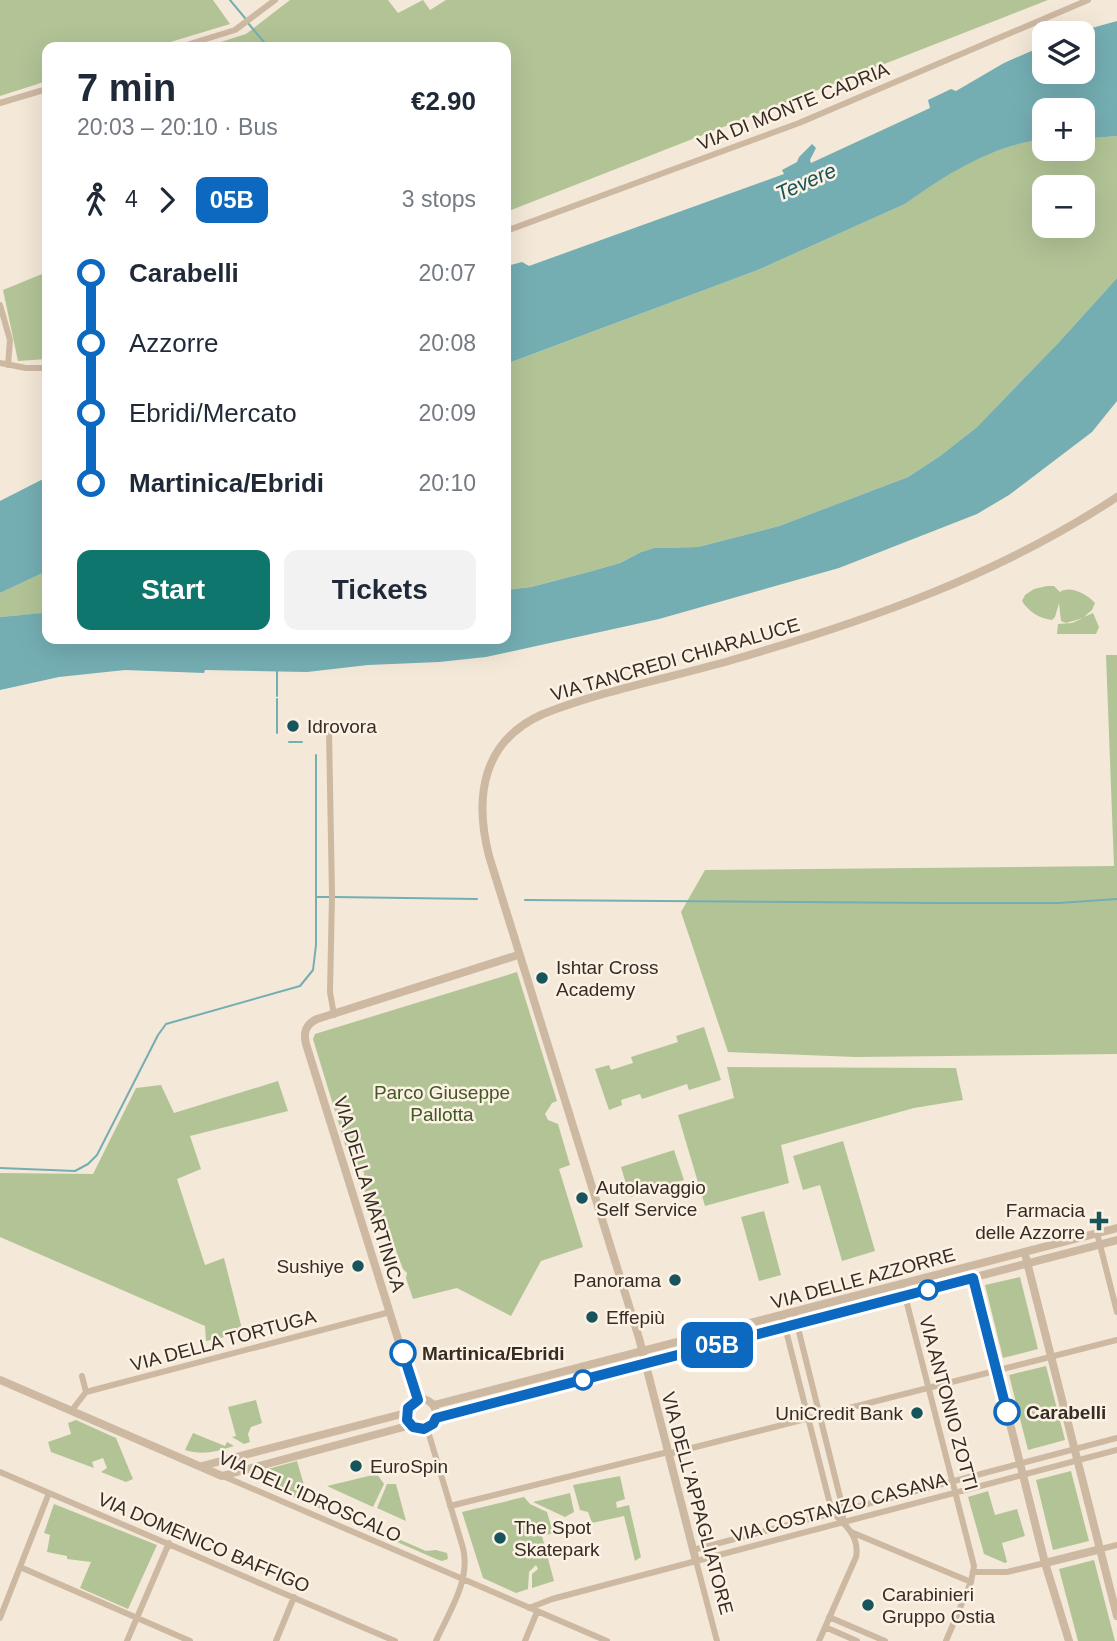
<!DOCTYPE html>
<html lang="en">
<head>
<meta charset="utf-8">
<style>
	:root { --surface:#fff; --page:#f2f2f3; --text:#1f2937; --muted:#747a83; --accent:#0f766e }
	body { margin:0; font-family:Helvetica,sans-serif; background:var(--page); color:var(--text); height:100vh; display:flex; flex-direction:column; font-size:26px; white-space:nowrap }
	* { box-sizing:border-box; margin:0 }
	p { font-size:23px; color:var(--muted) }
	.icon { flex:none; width:38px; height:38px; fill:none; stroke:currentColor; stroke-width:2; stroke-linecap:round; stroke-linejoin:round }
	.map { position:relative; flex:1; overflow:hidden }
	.drawer { position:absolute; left:42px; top:42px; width:469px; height:602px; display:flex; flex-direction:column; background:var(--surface); border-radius:14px; box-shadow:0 7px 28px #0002 }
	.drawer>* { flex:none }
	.badge { padding:0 14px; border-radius:10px; font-size:24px; line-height:46px }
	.tools { position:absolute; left:1032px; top:21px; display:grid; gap:14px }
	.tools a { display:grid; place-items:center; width:63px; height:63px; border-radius:14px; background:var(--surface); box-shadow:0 7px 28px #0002; font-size:35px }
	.map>.badge { position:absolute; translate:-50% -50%; box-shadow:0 0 0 4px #fff }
	.legs { display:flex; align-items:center; gap:10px; height:77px; padding:0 35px; font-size:23px }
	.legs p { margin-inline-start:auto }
	.summary { display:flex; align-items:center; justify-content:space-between; height:119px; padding:0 35px }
	h1 { font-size:38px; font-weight:700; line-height:52px }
	.primary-button { display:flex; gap:14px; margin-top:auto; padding:14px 35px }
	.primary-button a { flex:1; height:80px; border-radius:14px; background:var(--accent); color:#fff; font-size:28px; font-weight:700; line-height:80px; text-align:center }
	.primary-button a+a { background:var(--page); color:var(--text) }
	ul { padding:0 35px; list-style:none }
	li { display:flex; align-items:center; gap:24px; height:70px; font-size:26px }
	li i { display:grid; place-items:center; width:10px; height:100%; margin:0 9px; background:currentColor }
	li i::after { content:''; width:18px; height:18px; margin:-9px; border:5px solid; border-radius:50%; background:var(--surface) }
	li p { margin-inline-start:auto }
	li:first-child i { background:linear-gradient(#0000 50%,currentColor 0) }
	li:last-child i { background:linear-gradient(currentColor 50%,#0000 0) }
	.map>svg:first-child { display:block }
</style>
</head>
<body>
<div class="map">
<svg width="1117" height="1641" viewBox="0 0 1117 1641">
	<rect width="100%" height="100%" fill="#f4e8d8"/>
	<path fill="#b2c496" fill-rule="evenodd" d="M0,0H213L230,24L154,47H47V81L0,96Z
		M290,0H388L398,13L423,0L430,10L446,0H1048L506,212V47H205L246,34Z
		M1117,136V278L1060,341L977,427L940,456L908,477L779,526L698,547L654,548L641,552L620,563L592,571L531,587L506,590V364L758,270L905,204C942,176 997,142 1045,140V149H1083V139ZM1045,187H1083V226H1045Z
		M47,272V359L18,361L3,290Z
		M47,571V613L0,617V593Z
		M1047,586H1054L1060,592C1070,585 1087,594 1095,603L1092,610L1084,617L1093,613L1099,627L1096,634H1057L1058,624L1072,623L1083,618L1066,623L1061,621L1059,603L1055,617L1052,620C1040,619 1028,611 1022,601L1025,595L1034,589Z
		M1106,655H1117V1054L855,1057L728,1052L681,912L705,870L1114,866Z
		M517,972L557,1101L552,1103L545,1114L548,1120L558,1124L570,1165L559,1169L583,1247L541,1261L511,1316L457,1288L413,1299L406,1278L407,1273L403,1269L386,1224L376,1226L361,1180L364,1177V1172L357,1168L355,1163L351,1164L313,1039L315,1034Z
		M704,1027L721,1080L689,1090L687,1084L642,1099L640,1094L621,1100L622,1105L609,1110L595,1069L609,1065L611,1070L633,1063L631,1057L678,1042L676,1036Z
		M727,1067L956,1068L963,1100L914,1108L781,1145L789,1183L705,1206L678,1115L734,1098Z
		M278,1081L288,1111L190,1136L201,1169L177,1179L205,1265L224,1258L243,1333L206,1341L205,1326L0,1237V1173L93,1174L136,1088L161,1085L174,1113Z
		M843,1141L875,1251L842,1261L820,1185L803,1190L793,1156Z
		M674,1150L684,1180L630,1197L621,1167Z
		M764,1211L781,1275L759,1281L741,1217Z
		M1020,1277L1038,1349L1003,1358L985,1285Z
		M1046,1366L1065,1440L1028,1450L1009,1375Z
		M256,1400L262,1423L251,1427L248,1434L250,1442L244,1444L232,1437L236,1436L228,1407Z
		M76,1420L116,1438L133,1479L126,1482L101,1472L107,1468L103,1458L92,1462L94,1468L51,1452L48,1442L71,1434L68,1423Z
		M193,1433L225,1446L227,1442L234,1446C217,1451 204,1456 185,1450Z
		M297,1461L304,1485L297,1495L426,1551L436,1550L447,1553L448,1559L442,1561L436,1559L262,1483L260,1475L264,1470Z
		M1071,1471L1089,1541L1053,1550L1036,1480Z
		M377,1474L384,1484L373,1507L327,1486Z
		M620,1476L625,1499L616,1502L617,1508L629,1505L641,1557L635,1561L624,1516L592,1523L588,1512L580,1510L573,1485Z
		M387,1484H396L406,1521L377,1508Z
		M988,1491L995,1515L1017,1509L1025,1536L1002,1543L1007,1562L1005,1563L984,1554L968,1497Z
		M570,1493L574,1512L565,1517L533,1502Z
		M524,1497L530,1504L547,1512L553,1533L542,1536L554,1581L532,1588V1574L538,1569L536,1565L529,1572L528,1589L516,1593L483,1578L462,1512Z
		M54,1504L157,1545L128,1609L80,1588L91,1562L67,1559V1556L47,1552L50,1535L44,1533Z
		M1094,1560L1115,1641H1078L1059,1569Z"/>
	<path fill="#74aeb3" d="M1117,21V136L1083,139V110H1045V140C997,142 943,176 905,204L758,270L506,364L507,266L522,262L529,266L784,174L782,170L797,162L799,157L812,144L816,148L810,160L811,163L930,108L928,100L951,89L956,91L1004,63L1045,45V72H1083V33H1074Z
		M1117,278V401L1092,432L1009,495L977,514L839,568L659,619L486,657L439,662L368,665L307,672L205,670L204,673L125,670L59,677L0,690V617L43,613H47V639H506V590L531,587L592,571L620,563L641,552L654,548L698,547L779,526L908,477L940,456L977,427L1060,341Z
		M47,477V571L0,593V501Z"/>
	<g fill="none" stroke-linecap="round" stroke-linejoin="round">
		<path stroke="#74aeb3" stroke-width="2" d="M230,0L245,18
			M248,23L268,47
			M277,696V670
			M277,733V699
			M289,742H302
			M317,897H329
			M334,897L477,899
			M525,900L934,903H1059L1117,899
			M0,1168L75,1171L88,1164L97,1155L158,1035L166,1024L300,986L313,970L316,945V755"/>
		<path stroke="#cdb8a2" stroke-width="6" d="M180,47L235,30L275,0
			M0,103L47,89
			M506,231L799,123L1088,0
			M0,305L10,340L8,365
			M0,363L26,368H47
			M329,731L332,895L330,992L334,1015
			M1097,1233L1117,1312
			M902,1284L974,1566L971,1582L946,1641
			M794,1312L843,1509V1522
			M782,1315L832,1512C845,1524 860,1537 856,1557L819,1641
			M82,1376L86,1392
			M72,1410L86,1392L390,1312
			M427,1428L463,1548C471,1580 449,1612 436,1641
			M668,1454L1117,1340
			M0,1472L395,1641
			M223,1476L607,1641
			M450,1506L668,1452
			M851,1532L971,1582
			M1101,1549L1117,1545
			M693,1550L1117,1438
			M696,1561L717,1641
			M20,1567L190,1641
			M974,1572H1007L1045,1563
			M529,1608L552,1599L1117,1450
			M829,1617L885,1641
			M0,1618L49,1493
			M825,1627L857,1641
			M127,1641L169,1543
			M276,1641L294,1597
			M525,1641L537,1612"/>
		<path stroke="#cdb8a2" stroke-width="8" d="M1026,1258L1117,1616
			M973,1276L1045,1563L1069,1641
			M0,1380L222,1476L411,1425
			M406 1414a15 15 0 1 1 30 0a15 15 0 1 1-30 0Z
			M417,1400L306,1044C303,1032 306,1024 317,1019L518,955
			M434,1405L1117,1228
			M436,1418L1117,1240
			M202,1466L406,1413
			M696,1561L639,1338L489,856C474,797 482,741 543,714C604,690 670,678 732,660C867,621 999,575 1117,497
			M1045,1563L1101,1549"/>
	</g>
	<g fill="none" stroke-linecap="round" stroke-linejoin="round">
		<defs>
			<path id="line-1" d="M403,1353L418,1400L408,1408L407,1420L413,1427L424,1429L433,1424L436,1418L973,1278L1007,1412"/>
		</defs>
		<use href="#line-1" stroke="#fff" stroke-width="16"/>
		<use href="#line-1" stroke="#0c69bf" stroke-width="10"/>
	</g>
	<g fill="#17545c" stroke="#fbf2e4" stroke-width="2.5">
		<circle cx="293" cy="726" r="7"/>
		<circle cx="542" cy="978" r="7"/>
		<circle cx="582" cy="1198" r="7"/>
		<path d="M1095.5 1210.5h7v7h7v7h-7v7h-7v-7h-7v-7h7z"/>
		<circle cx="358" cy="1266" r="7"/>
		<circle cx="675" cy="1280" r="7"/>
		<circle cx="592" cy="1317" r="7"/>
		<circle cx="917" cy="1413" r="7"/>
		<circle cx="356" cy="1466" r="7"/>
		<circle cx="500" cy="1538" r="7"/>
		<circle cx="868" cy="1605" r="7"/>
	</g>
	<g fill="#fff" stroke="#0c69bf" stroke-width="3.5">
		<circle cx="928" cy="1290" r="9"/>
		<circle cx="403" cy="1353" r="12"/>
		<circle cx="583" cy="1380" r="9"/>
		<circle cx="1007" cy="1412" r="12"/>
	</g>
	<g text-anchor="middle" stroke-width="5" stroke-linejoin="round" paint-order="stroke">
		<g font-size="19" fill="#372c25" stroke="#fbf2e4">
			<text transform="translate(793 106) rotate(-22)" y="7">VIA DI MONTE CADRIA</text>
			<text transform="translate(675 659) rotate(-16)" y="7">VIA TANCREDI CHIARALUCE</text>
			<text transform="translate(370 1194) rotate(73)" y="7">VIA DELLA MARTINICA</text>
			<text transform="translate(863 1278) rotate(-15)" y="7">VIA DELLE AZZORRE</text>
			<text transform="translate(223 1340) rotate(-15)" y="7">VIA DELLA TORTUGA</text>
			<text transform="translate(949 1403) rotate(75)" y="7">VIA ANTONIO ZOTTI</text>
			<text transform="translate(310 1496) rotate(24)" y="7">VIA DELL'IDROSCALO</text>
			<text transform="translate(698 1503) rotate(75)" y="7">VIA DELL'APPAGLIATORE</text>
			<text transform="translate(839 1507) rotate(-15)" y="7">VIA COSTANZO CASANA</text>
			<text transform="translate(204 1542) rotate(23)" y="7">VIA DOMENICO BAFFIGO</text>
		</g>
		<g font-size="19" fill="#372c25" stroke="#fbf2e4" text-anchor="start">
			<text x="307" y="733">Idrovora</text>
			<text x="556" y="974">Ishtar Cross<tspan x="556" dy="22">Academy</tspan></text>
			<text x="596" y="1194">Autolavaggio<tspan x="596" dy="22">Self Service</tspan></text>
			<text x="1085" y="1217" text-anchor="end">Farmacia<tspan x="1085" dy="22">delle Azzorre</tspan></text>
			<text x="344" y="1273" text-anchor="end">Sushiye</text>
			<text x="661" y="1287" text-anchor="end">Panorama</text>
			<text x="606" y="1324">Effepiù</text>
			<text x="903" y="1420" text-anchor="end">UniCredit Bank</text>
			<text x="370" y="1473">EuroSpin</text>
			<text x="514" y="1534">The Spot<tspan x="514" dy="22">Skatepark</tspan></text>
			<text x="882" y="1601">Carabinieri<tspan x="882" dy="22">Gruppo Ostia</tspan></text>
		</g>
		<g font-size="19" fill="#435727" stroke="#fbf2e4">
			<text x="442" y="1099">Parco Giuseppe<tspan x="442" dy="22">Pallotta</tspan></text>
		</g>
		<g font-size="19" font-weight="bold" fill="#372c25" stroke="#fbf2e4" text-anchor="start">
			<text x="422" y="1360">Martinica/Ebridi</text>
			<text x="1026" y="1419">Carabelli</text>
		</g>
		<g font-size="21" font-style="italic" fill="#17545c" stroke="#fbf2e4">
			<text transform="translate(806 182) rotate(-24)" y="7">Tevere</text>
		</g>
	</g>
</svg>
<div class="tools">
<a><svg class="icon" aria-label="layers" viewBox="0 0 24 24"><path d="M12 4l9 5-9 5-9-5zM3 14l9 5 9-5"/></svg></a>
<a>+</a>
<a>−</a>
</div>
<b class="badge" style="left:717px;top:1345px;background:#0c69bf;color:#fff">05B</b>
<section class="drawer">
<div class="summary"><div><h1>7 min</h1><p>20:03 – 20:10 · Bus</p></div><b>€2.90</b></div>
<div class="legs"><svg class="icon" aria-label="walk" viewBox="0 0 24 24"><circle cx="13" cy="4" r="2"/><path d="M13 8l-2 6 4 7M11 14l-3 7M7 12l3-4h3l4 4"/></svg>4<svg class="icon" aria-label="forward" viewBox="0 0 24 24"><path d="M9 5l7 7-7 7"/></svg><b class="badge" style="background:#0c69bf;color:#fff">05B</b><p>3 stops</p></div>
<ul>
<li><i style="color:#0c69bf"></i><b>Carabelli</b><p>20:07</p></li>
<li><i style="color:#0c69bf"></i><span>Azzorre</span><p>20:08</p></li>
<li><i style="color:#0c69bf"></i><span>Ebridi/Mercato</span><p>20:09</p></li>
<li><i style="color:#0c69bf"></i><b>Martinica/Ebridi</b><p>20:10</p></li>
</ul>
<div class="primary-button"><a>Start</a><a>Tickets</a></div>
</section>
</div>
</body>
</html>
